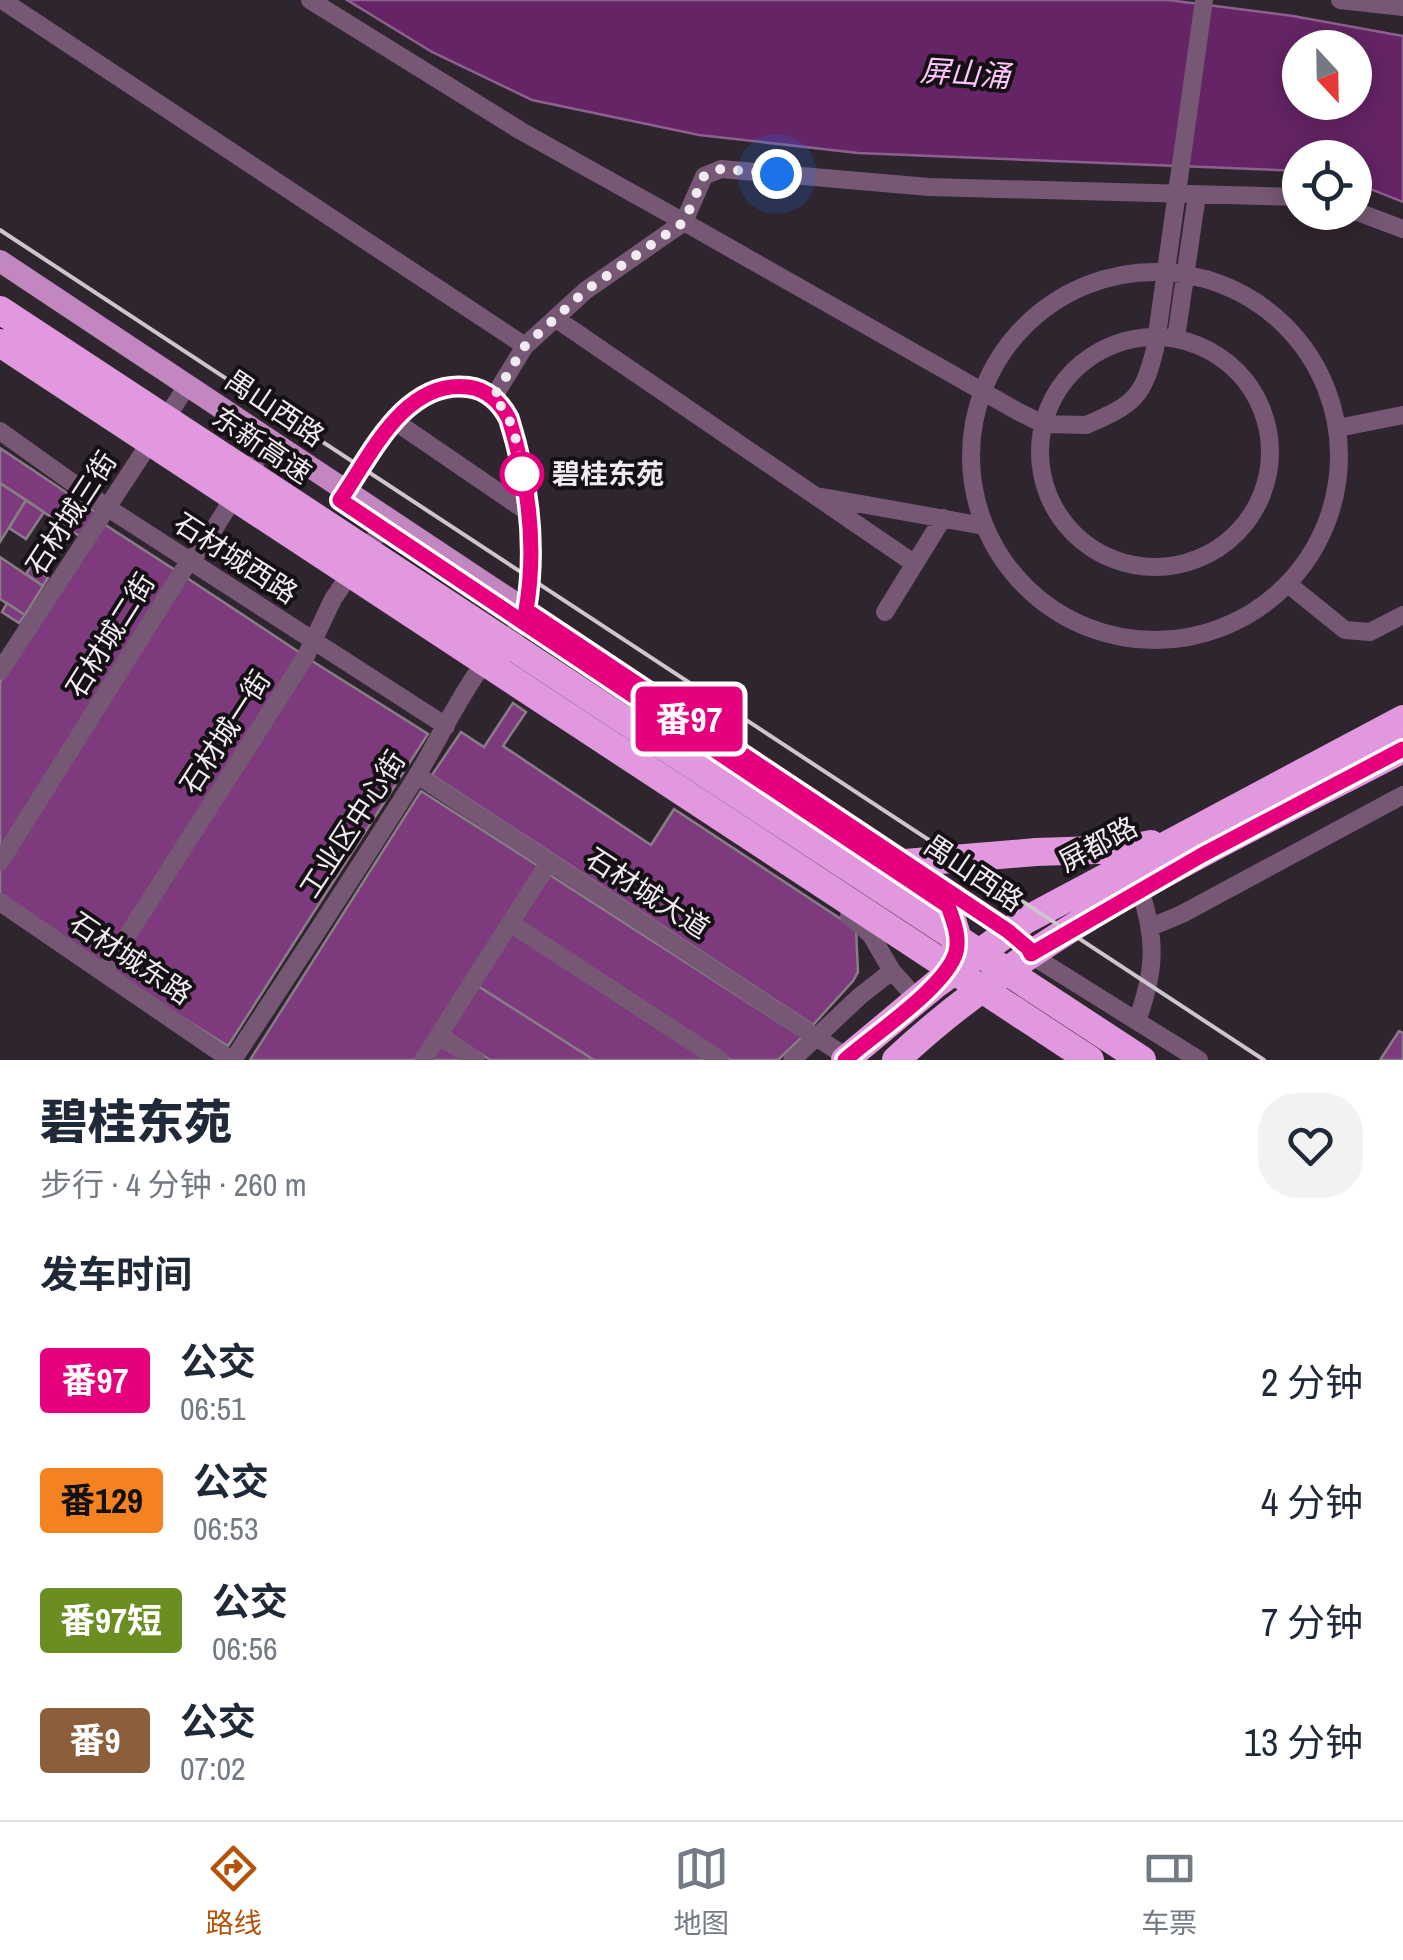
<!DOCTYPE html>
<html lang="zh">
<head>
<meta charset="utf-8">
<style>
	:root { --surface:#fff; --page:#f2f2f3; --text:#1f2937; --muted:#747a83; --line:#e0e1e3; --accent:#b45309 }
	body { margin:0; font-family:"Archivo Narrow","Noto Sans SC",sans-serif; background:var(--page); color:var(--text); height:100vh; display:flex; flex-direction:column; font-size:38px; white-space:nowrap }
	* { box-sizing:border-box; margin:0 }
	p { font-size:32px; color:var(--muted) }
	.icon { flex:none; width:55px; height:55px; fill:none; stroke:currentColor; stroke-width:2; stroke-linecap:round; stroke-linejoin:round }
	.map { position:relative; height:1060px; overflow:hidden }
	.side { display:flex; flex-direction:column; background:var(--surface); flex:1 }
	.side>* { flex:none }
	.badge { padding:0 20px; border-radius:8px; font-size:35px; line-height:65px }
	.needle { width:65px; rotate:158deg }
	.buttons { position:absolute; left:1282px; top:30px; display:grid; gap:20px }
	.buttons a { display:grid; place-items:center; width:90px; height:90px; border-radius:50%; background:var(--surface); box-shadow:0 5px 25px #0003; font-size:50px }
	.you { position:absolute; width:50px; height:50px; margin:-25px; border:8px solid #fff; border-radius:50%; background:#1a73e8; box-shadow:0 0 0 15px #1a73e833 }
	.map>.badge { position:absolute; translate:-50% -50%; box-shadow:0 0 0 5px #fff }
	h2 { padding:0 40px; font-size:38px; line-height:90px }
	.round { display:grid; place-items:center; flex:none; width:105px; height:105px; border-radius:40px; background:var(--page) }
	.head { display:flex; align-items:center; justify-content:space-between; height:170px; padding:0 40px }
	h1 { font-size:48px; font-weight:800; line-height:75px }
	ul { padding:0; list-style:none }
	li { display:flex; align-items:center; gap:30px; height:120px; padding:0 40px }
	li div { flex:1 }
	li b { display:block; font-size:38px }
	li em { font-style:normal }
	li .badge { min-width:110px; font-weight:700; text-align:center }
	.menu { display:flex; justify-content:space-around; align-items:center; height:140px; border-top:2px solid var(--line); background:var(--surface); font-size:28px; color:var(--muted) }
	.menu a { display:grid; justify-items:center; gap:5px }
	.menu .selected { color:var(--accent) }
	.map>svg:first-child { display:block }
</style>
</head>
<body>
<div class="map">
<svg width="1403" height="1060" viewBox="0 0 1403 1060">
	<rect width="100%" height="100%" fill="#2f252e"/>
	<path fill="#642465" stroke="#8e608f" stroke-width="2.5" fill-rule="evenodd" d="M347,0H1168L1293,16L1403,36V202L1355,183V158H1300V171L858,153L699,135L532,100L432,52ZM1300,48H1355V102H1300Z"/>
	<path fill="#7d3b7d" stroke="#897d88" stroke-width="2.5" d="M0,448L97,513L81,537L0,483Z
		M0,483L26,500L0,542Z
		M26,500L44,512L26,539L9,528Z
		M104,524L178,572L0,855V682Z
		M0,557L43,586L25,615L0,599Z
		M31,566L48,578L43,586L26,574Z
		M184,576L302,654L104,968L0,895V868Z
		M7,603L25,615L19,623L2,612Z
		M309,659L428,734L228,1046L108,971Z
		M513,703L526,712L503,746L651,845L674,809L856,929L858,972L853,981L813,1025L432,775L461,732L484,747Z
		M421,791L540,867L417,1060H250Z
		M550,875L802,1037L778,1060H731L519,922Z
		M511,931L711,1060H594L478,986Z
		M478,986L594,1060H490L449,1033Z
		M1399,1031L1403,1033V1060H1380Z
		M440,1044L464,1060H430Z"/>
	<g fill="none" stroke-linecap="round" stroke-linejoin="round">
		<path stroke="#765875" stroke-width="18" d="M2,0L525,346
			M310,0L521,131L684,222L704,176L721,169L929,187L1300,197
			M1340,0L1403,7
			M1355,211L1403,229
			M971 456a184 184 0 1 1 368 0a184 184 0 1 1-368 0Z
			M555,318L915,564
			M1040 452a115 115 0 1 1 230 0a115 115 0 1 1-230 0Z
			M1176,338L1197,195
			M493,398L525,346L585,291L684,222L1017,411L1043,424L1086,425
			M396,422L529,513
			M1338,428L1403,415
			M0,431L108,508L446,726
			M822,497L984,526
			M1288,584L1345,630L1370,632L1403,615
			M885,612L943,518
			M0,671L187,386
			M417,775L848,1058
			M0,862L189,561L203,547L269,440
			M0,902L231,1060
			M849,916L871,935L892,971L917,999
			M510,923L720,1060
			M1151,927L1182,914L1403,795
			M1031,955L1199,1060
			M104,972L306,656L333,599L388,519
			M1137,1021C1155,971 1157,941 1140,890
			M439,1036L476,1060
			M233,1060C295,965 358,870 418,774C437,742 454,707 475,676C490,652 517,640 525,611C537,571 528,437 501,404C483,382 448,382 424,395C389,413 362,468 340,500
			M423,1060L549,862
			M792,1060L860,996L892,971"/>
		<path stroke="#c286c1" stroke-width="22" d="M0,261L1009,931L1029,948L1031,955"/>
		<path stroke="#e198df" stroke-width="28" d="M905,863L1036,852L1127,849L1151,844
			M948,906L957,936L955,953
			M845,1060L936,984L1024,921L1403,719
			M896,1060C1034,929 1235,837 1403,749"/>
		<path stroke="#cdc7cd" stroke-width="4" d="M0,230L1264,1060"/>
		<path stroke="#765875" stroke-width="18" d="M1086,425C1133,405 1143,398 1155,349L1204,0"/>
		<path stroke="#e198df" stroke-width="28" d="M0,310L1142,1060
			M0,343L1090,1060"/>
	</g>
	<g fill="none" stroke-linecap="round" stroke-linejoin="round">
		<defs>
			<path id="line" d="M845,1060C873,1035 947,986 956,952C960,936 953,920 948,906L340,500C370,457 404,379 468,387C487,389 501,403 509,419C528,480 537,547 526,610L1008,931L1028,948L1031,954L1202,855L1403,749"/>
		</defs>
		<use href="#line" stroke="#fff" stroke-width="22"/>
		<use href="#line" stroke="#e6007e" stroke-width="15"/>
		<path stroke="#f1ebf1" stroke-width="10" stroke-dasharray="0 18" d="M522,474C518,448 514,415 493,398L525,346L585,291L684,222L704,176L721,169L777,174"/>
	</g>
	<circle fill="#fff" stroke="#e6007e" stroke-width="5" cx="522" cy="474" r="20"/>
	<g text-anchor="middle" stroke-width="8" stroke-linejoin="round" paint-order="stroke">
		<g font-size="28" fill="#f1ebf1" stroke="#141014">
			<text transform="translate(275 408) rotate(34)" y="10">禺山西路</text>
			<text transform="translate(262 445) rotate(34)" y="10">东新高速</text>
			<text transform="translate(71 513) rotate(-57)" y="10">石材城三街</text>
			<text transform="translate(236 558) rotate(33)" y="10">石材城西路</text>
			<text transform="translate(110 635) rotate(-58)" y="10">石材城二街</text>
			<text transform="translate(225 732) rotate(-57)" y="10">石材城一街</text>
			<text transform="translate(352 824) rotate(-57)" y="10">工业区中心街</text>
			<text transform="translate(1098 844) rotate(-28)" y="10">屏都路</text>
			<text transform="translate(974 873) rotate(34)" y="10">禺山西路</text>
			<text transform="translate(648 893) rotate(33)" y="10">石材城大道</text>
			<text transform="translate(131 958) rotate(34)" y="10">石材城东路</text>
		</g>
		<g font-size="28" font-weight="bold" fill="#f1ebf1" stroke="#141014" text-anchor="start">
			<text x="552" y="484">碧桂东苑</text>
		</g>
		<g font-size="30" font-style="italic" fill="#fec6fc" stroke="#141014">
			<text transform="translate(965 74) rotate(4)" y="10">屏山涌</text>
		</g>
	</g>
</svg>
<div class="buttons">
<a><svg class="needle" viewBox="-14 -14 28 28"><path d="M0-13l5 13h-10z" fill="#e53935"/><path d="M0 13l5-13h-10z" fill="#747a83"/></svg></a>
<a><svg class="icon" aria-label="locate" viewBox="0 0 24 24"><circle cx="12" cy="12" r="6"/><path d="M12 2v4M12 18v4M2 12h4M18 12h4"/></svg></a>
</div>
<div class="you" style="left:777px;top:174px"></div>
<b class="badge" style="left:689px;top:719px;background:#e6007e;color:#fff">番97</b>
</div>
<section class="side">
<div class="head"><div><h1>碧桂东苑</h1><p>步行 · 4 分钟 · 260 m</p></div><a class="round"><svg class="icon" aria-label="heart" viewBox="0 0 24 24"><path d="M12 20l-8-8c-3-5 5-10 8-4 3-6 11-1 8 4z"/></svg></a></div>
<h2>发车时间</h2>
<ul>
<li><span class="badge" style="background:#e6007e;color:#fff">番97</span><div><b>公交</b><p>06:51</p></div><em>2 分钟</em></li>
<li><span class="badge" style="background:#f58220;color:#111">番129</span><div><b>公交</b><p>06:53</p></div><em>4 分钟</em></li>
<li><span class="badge" style="background:#6b8e23;color:#fff">番97短</span><div><b>公交</b><p>06:56</p></div><em>7 分钟</em></li>
<li><span class="badge" style="background:#8b5e3c;color:#fff">番9</span><div><b>公交</b><p>07:02</p></div><em>13 分钟</em></li>
</ul>
</section>
<nav class="menu">
<a class="selected"><svg class="icon" aria-label="directions" viewBox="0 0 24 24"><path d="M12 3l9 9-9 9-9-9zM9 14v-3h6M13 9l2 2-2 2"/></svg>路线</a>
<a><svg class="icon" aria-label="map" viewBox="0 0 24 24"><path d="M3 6l6-2 6 2 6-2v14l-6 2-6-2-6 2zM9 4v14M15 6v14"/></svg>地图</a>
<a><svg class="icon" aria-label="tickets" viewBox="0 0 24 24"><path d="M3 7h18v10H3zM15 7v10"/></svg>车票</a>
</nav>
</body>
</html>
